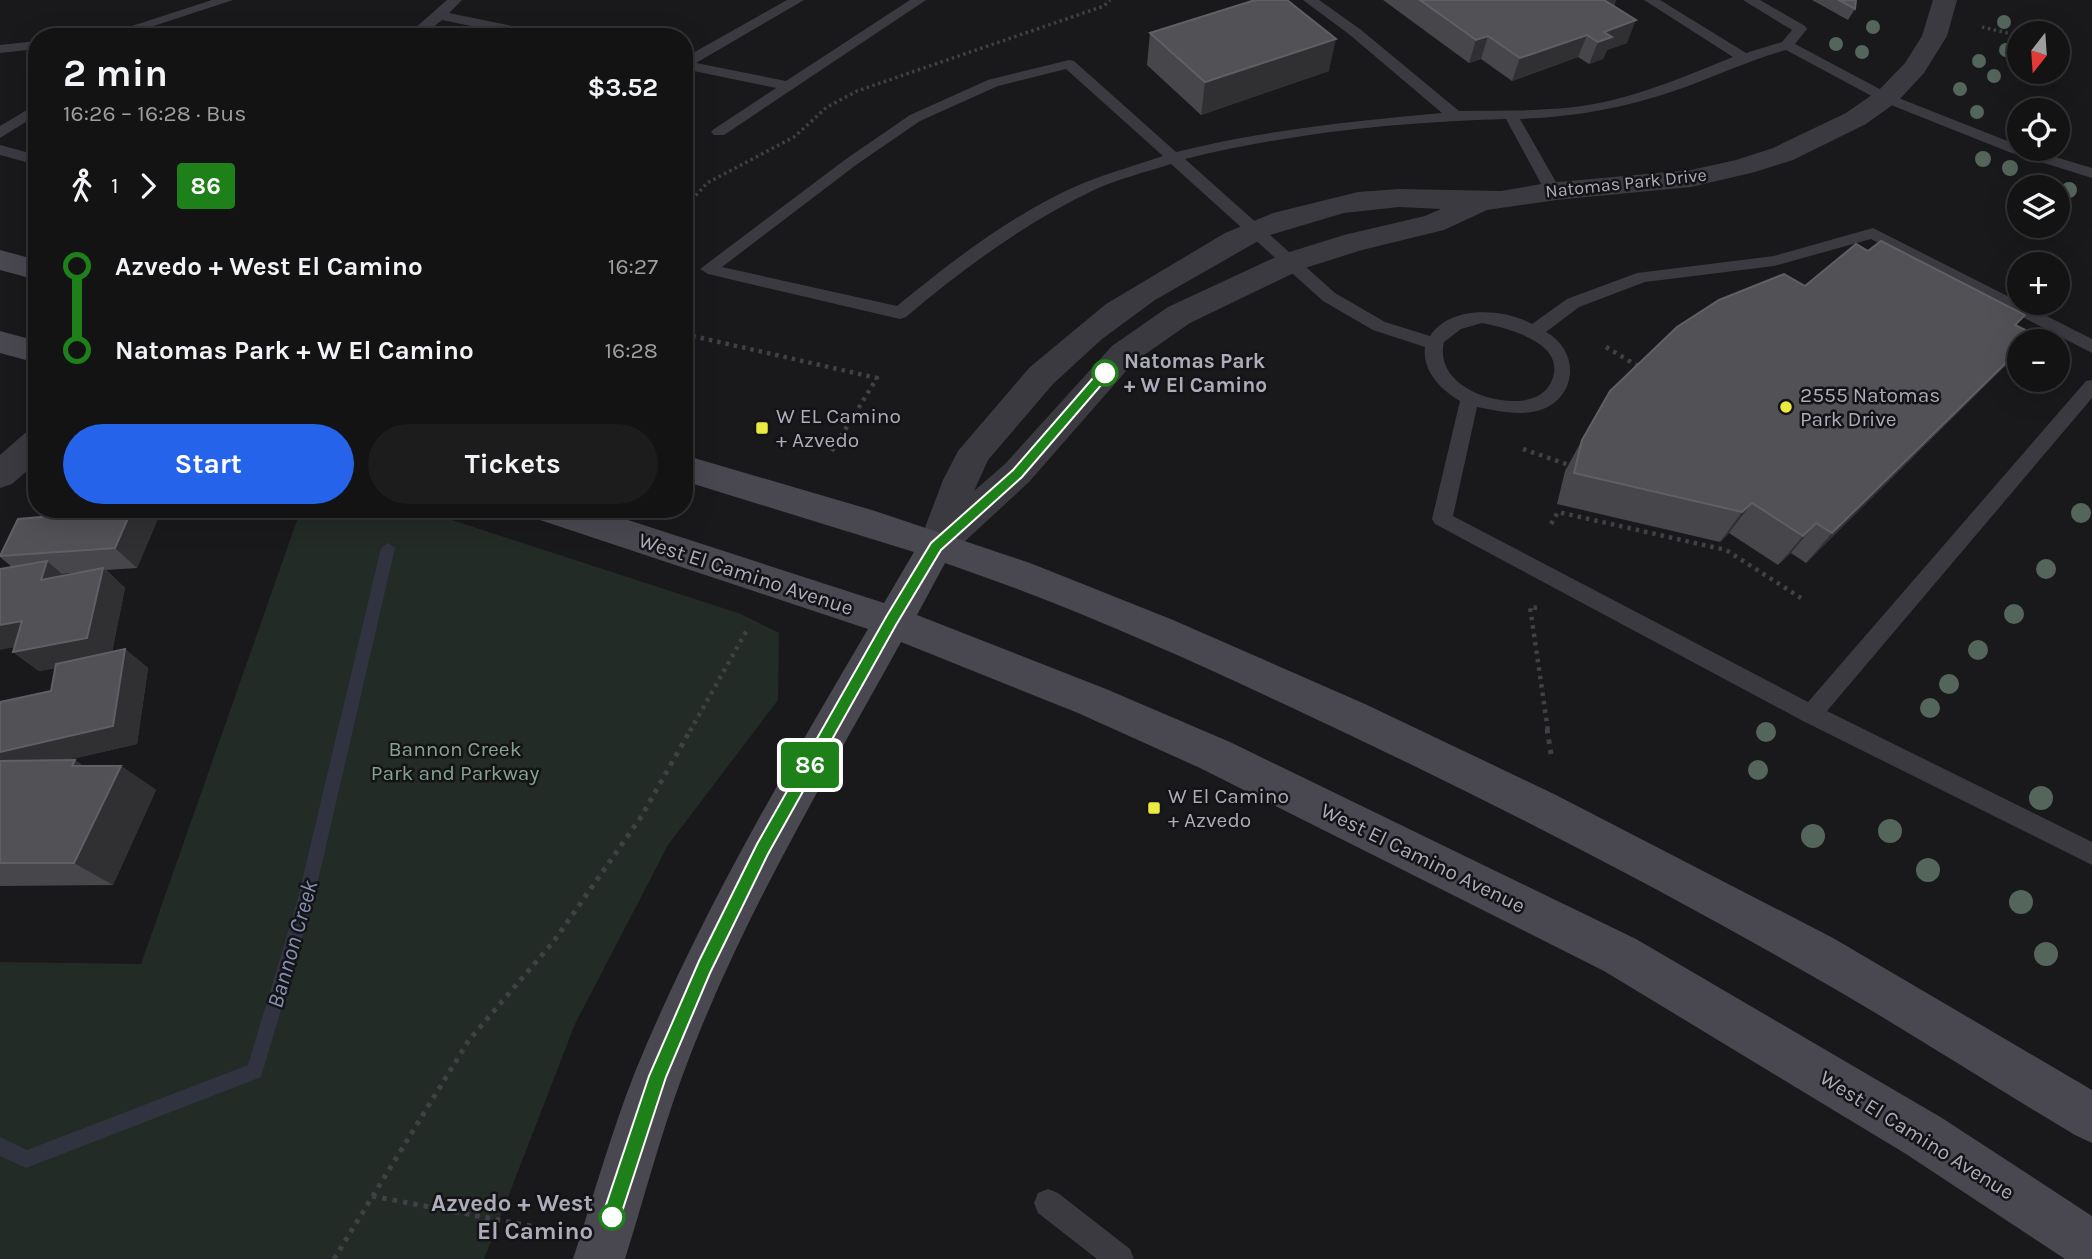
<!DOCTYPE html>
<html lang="en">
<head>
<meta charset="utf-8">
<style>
	:root { --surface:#131314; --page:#1c1c1d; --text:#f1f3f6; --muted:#9d9ea0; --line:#323234; --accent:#2563eb }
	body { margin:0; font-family:Karla,sans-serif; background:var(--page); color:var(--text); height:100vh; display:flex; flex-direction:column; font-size:26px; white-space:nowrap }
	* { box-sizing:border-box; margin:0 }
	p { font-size:23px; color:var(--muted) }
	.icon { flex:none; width:38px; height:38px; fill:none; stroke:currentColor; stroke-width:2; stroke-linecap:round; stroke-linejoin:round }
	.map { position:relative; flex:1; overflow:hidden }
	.details { position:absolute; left:28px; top:28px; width:665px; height:490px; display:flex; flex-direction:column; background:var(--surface); border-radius:28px; box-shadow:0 7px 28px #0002,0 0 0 2px var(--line) }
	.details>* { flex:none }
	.badge { padding:0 14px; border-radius:5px; font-size:24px; line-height:46px }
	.needle { width:46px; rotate:197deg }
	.tools { position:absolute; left:2007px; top:21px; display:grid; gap:14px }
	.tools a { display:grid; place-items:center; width:63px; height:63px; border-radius:50%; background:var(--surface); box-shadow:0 7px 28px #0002,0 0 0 2px var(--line); font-size:35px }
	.map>.badge { position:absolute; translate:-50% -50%; box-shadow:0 0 0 4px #fff }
	.legs { display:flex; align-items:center; gap:10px; height:77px; padding:0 35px; font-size:23px }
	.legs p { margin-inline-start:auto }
	.headline { display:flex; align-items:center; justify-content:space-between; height:119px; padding:0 35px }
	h1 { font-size:38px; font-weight:700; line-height:52px }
	.action { display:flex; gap:14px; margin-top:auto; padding:14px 35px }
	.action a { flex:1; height:80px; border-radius:42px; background:var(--accent); color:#fff; font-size:28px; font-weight:700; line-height:80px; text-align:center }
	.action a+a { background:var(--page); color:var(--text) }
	ul { padding:0 35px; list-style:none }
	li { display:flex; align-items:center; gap:24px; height:84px; font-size:26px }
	li i { display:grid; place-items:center; width:10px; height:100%; margin:0 9px; background:currentColor }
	li i::after { content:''; width:18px; height:18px; margin:-9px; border:5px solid; border-radius:50%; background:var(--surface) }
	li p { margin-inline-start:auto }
	li:first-child i { background:linear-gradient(#0000 50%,currentColor 0) }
	li:last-child i { background:linear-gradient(currentColor 50%,#0000 0) }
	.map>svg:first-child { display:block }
</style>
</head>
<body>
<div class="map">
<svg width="2092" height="1259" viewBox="0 0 2092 1259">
	<rect width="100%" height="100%" fill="#19191b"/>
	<path fill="#232b26" d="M301,509H418L741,614L779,633L778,700L668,845L575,1024L484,1259H0V962L141,964Z"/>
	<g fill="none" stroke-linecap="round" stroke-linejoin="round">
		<path fill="#313440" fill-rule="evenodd" d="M388,543L395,548L313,902L261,1077L26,1168L0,1156V1137L27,1150L248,1065L297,902L381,548Z"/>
		<path stroke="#404047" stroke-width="3.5" stroke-dasharray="2.5 3.5" stroke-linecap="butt" d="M1982,27L2020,36
			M684,209L707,183L794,137L827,107L857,91L1104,6L1110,0"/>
		<path stroke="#404047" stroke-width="4.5" stroke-dasharray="3.5 5" stroke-linecap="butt" d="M684,334L877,378L830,454
			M1606,347L1641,368
			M1523,449L1569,465
			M1551,524L1558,512L1726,550L1801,598
			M1537,608L1530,607L1548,731
			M690,731L747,630"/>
		<path stroke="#404047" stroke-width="5" stroke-dasharray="4.5 6" stroke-linecap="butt" d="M1547,729L1551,754
			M372,1196L557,1231
			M334,1259L469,1040L554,941L641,817L691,729"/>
		<path fill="#3b3a40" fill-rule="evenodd" d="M212,0H233L120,37H98Z
			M447,0H462L449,13L546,33L553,37H525L442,20L421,37H405Z
			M787,0H804L696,63L786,81L910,0H926L724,135H714L711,132L714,129L776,88L684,69V58Z
			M1303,0H1319L1360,29L1459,111C1503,110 1550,112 1594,104C1642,95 1688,75 1733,57L1644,0H1660L1746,53L1782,42L1792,30L1743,0H1760L1805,26L1807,29L1795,44L1891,95L2020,146V149H2029L2092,168V178L2009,152L1881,101L1786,50C1747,61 1712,78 1674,91C1625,108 1573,117 1520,119L1561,191L1553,196L1545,191L1506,119C1399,122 1289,133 1185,159L1335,293L1385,322L1430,336C1450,305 1503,308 1532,324L1567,299L1637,273L1774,256L1873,228L2092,339V353L1871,239L1774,266L1645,282L1579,307L1546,332C1579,350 1578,395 1543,409C1521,417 1499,411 1477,407L1453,516L1808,702L2086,381L2092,380V398L1827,711L2092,842V865L1803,721L1435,524L1432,519L1460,401C1441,390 1422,371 1425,347L1373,330L1323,301L1171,164C1146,172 1118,179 1094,190C1025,223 964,268 906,317L900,319L708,274L700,269L846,159L910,115L988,80L1069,60L1074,61L1176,152C1264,130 1353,121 1442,113L1350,35ZM1066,69L1163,156C1137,165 1111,172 1086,182C1018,210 953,260 897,306L722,267L856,165L920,121L998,86ZM1482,323C1506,328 1567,342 1552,380C1549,388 1542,395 1533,398C1499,410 1433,386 1444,342L1461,329Z
			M37,41V49L0,53V45Z
			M37,104V115L0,138V126Z
			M0,145L37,155V165L0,155Z
			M1048,1189L1058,1193L1130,1249L1134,1259H1097L1038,1213L1034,1203L1038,1193Z"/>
		<path fill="#3b3a40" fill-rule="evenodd" d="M1933,0H1957L1947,36L1924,73L1898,101L1866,124L1793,160L1755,172L1691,187L1556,200L1487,210L1444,230L1362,250L1302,269L1190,323L1134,362L1029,482L949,556L936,560L923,556L918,546L943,480L958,451L1030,367L1106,304L1225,233L1273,213L1358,192L1399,189L1501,191L1547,183L1691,170L1736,160L1773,148L1846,113L1879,90L1905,63L1922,36ZM1399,207L1441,209L1425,216L1344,235L1280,255L1168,307L1112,346L1005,464L974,491L988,460L1053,384L1102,339L1155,300L1267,236L1344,213Z
			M37,429V462L12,484L0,488V455L25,433Z"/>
		<path fill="#494850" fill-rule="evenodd" d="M0,250L37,260V280L0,270Z
			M0,331L37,341V363L0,353Z
			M684,455L875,511L1030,563L1173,620L1365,704L1554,794L1833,938L2092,1090V1143L2075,1135C1994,1087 1916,1036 1835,989C1657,886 1473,792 1286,705C1175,653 1062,603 945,563L917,615L1106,689L1230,742L1636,939L1942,1118L2092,1216V1259H2065L1906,1154L1604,971L1200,768L1078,713L901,642C823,783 738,924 682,1077C660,1136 644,1199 625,1259H573C593,1197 611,1133 635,1072C699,916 783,774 868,629L537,519L532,509H594L884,603L914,552L684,481Z"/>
	</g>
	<g fill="#54655b">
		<circle cx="2004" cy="22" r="7"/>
		<circle cx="1873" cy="27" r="7"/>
		<circle cx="1836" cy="44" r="7"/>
		<circle cx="2006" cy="50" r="7"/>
		<circle cx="1862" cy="52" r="7"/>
		<circle cx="1979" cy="61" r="7"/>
		<circle cx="1994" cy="76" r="7"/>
		<circle cx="1960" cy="89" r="7"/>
		<circle cx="1977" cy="112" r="7"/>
		<circle cx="1983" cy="159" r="8"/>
		<circle cx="2010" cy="168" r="8"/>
		<circle cx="2069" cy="190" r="8"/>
		<circle cx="2081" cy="513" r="10"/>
		<circle cx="2046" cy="569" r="10"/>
		<circle cx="2014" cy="614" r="10"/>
		<circle cx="1978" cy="650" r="10"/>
		<circle cx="1949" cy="684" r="10"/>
		<circle cx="1930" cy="708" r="10"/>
		<circle cx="1766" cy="732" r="10"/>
		<circle cx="1758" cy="770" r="10"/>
		<circle cx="2041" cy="798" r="12"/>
		<circle cx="1890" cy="831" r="12"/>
		<circle cx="1813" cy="836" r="12"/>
		<circle cx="1928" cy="870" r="12"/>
		<circle cx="2021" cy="902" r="12"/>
		<circle cx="2046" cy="954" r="12"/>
	</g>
	<path fill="#47464a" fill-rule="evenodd" d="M1383,0H1616L1614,6L1627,43L1607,50L1603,59L1589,64L1578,57L1512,81L1481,59L1469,63Z
		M1812,0H1856L1855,9L1848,20Z
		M1150,33L1329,71L1201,115L1147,65Z
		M1868,251L2025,315L2016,325L2028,341L2005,366L1806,563L1791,553L1778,565L1729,533L1720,542L1557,504L1565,471L1582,440L1805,286Z
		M67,509H162L137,568L106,570L125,588L112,652L125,649L148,668L137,744L67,760H75L83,766H121L156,790L113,885L0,886V702L51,691L56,668L39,671L13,652L15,647L0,649V569L12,567L0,557V554L64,515ZM80,572L64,575L62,574Z"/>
	<path fill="#302f32" d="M1601,0H1616L1610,15Z
		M1636,20L1627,43L1607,50L1603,59L1589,64L1598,42L1604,32Z
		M1587,35L1578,57L1512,81L1520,58Z
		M1488,36L1481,59L1469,63L1476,40Z
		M1336,39L1329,71L1201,115L1205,82Z
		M2020,349V351L2005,366L1806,563L1832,533Z
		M1752,503L1729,533L1720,542L1742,512Z
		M132,509H162L137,568L115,548Z
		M1816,523L1791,553L1778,565L1803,536Z
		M47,561L70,581L41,580Z
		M103,568L125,588L111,657L39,671L13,652Z
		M22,621L47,640L0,650V625Z
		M125,649L148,668L137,744L8,774L0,769V752Z
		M75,760L111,785L72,766Z
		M121,766L156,790L113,885L74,863Z"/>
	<path fill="#525156" stroke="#605f66" stroke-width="2" d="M1255,0H1287L1336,39L1205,82L1150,33Z
		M1420,0H1604L1636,20L1604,32L1612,37L1598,42L1587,35L1520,58L1488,36L1476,40Z
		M1839,0H1856L1855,9Z
		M1881,241L2025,315L2015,325L2034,334L2028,341H2020V349L1832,533L1816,523L1803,536L1752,503L1742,512L1574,473L1582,440L1610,391L1677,327L1719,300L1784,274L1805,286L1856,244L1868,251Z
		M67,509H132L115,548L0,556L18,519L64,515Z
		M47,561L41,580L103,568L87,638L13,652L22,621L0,625V569Z
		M125,649L113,726L0,752V702L51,691L56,664Z
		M75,760L72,766H121L74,863H0V761Z"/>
	<path fill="#1e8019" stroke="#fff" stroke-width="2" d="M1105,369L1110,373L1109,376L1022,477L941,550L896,625L768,854L710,973L666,1077L618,1224L612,1226L605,1224L602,1217L649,1076L699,961L757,844L886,617L931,543L1013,470L1100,370Z"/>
	<g fill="#fff" stroke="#1e8019" stroke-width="3.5">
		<circle cx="1105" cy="373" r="12"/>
		<circle cx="612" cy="1217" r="12"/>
	</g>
	<g fill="#ebea41" stroke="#141416" stroke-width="2.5">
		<circle cx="1786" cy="407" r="7"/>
		<rect x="755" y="421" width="14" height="14" rx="3.5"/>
		<rect x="1147" y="801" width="14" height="14" rx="3.5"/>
	</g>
	<g text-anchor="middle" stroke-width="5" stroke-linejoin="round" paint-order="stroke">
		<g font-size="18" fill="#acacba" stroke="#141416">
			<text transform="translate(1626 183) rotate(-6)" y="6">Natomas Park Drive</text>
		</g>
		<g font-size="21" font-weight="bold" fill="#acacba" stroke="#141416" text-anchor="start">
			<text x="1124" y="368">Natomas Park<tspan x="1124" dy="24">+ W El Camino</tspan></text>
		</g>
		<g font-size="21" fill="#acacba" stroke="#141416" text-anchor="start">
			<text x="1800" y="402">2555 Natomas<tspan x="1800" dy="24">Park Drive</tspan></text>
			<text x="776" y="423">W EL Camino<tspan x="776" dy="24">+ Azvedo</tspan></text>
			<text x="1168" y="803">W El Camino<tspan x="1168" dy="24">+ Azvedo</tspan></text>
		</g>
		<g font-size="21" fill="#acacba" stroke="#141416">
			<text transform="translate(746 574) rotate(18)" y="7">West El Camino Avenue</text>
			<text transform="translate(1423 858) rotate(26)" y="7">West El Camino Avenue</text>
			<text transform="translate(1917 1135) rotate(32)" y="7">West El Camino Avenue</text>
		</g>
		<g font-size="21" fill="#84a490" stroke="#141416">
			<text x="455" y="756">Bannon Creek<tspan x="455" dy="24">Park and Parkway</tspan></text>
		</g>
		<g font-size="23" font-style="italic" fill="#858eb3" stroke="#141416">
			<text transform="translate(292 944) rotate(-74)" y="8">Bannon Creek</text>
		</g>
		<g font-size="24" font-weight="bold" fill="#acacba" stroke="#141416" text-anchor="end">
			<text x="593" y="1211">Azvedo + West<tspan x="593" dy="28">El Camino</tspan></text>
		</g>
	</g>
</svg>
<div class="tools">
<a><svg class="needle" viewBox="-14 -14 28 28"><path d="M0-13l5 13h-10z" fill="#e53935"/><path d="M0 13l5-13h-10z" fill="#9d9ea0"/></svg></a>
<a><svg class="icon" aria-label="locate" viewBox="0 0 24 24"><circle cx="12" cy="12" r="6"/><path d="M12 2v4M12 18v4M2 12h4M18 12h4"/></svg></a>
<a><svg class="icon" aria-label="layers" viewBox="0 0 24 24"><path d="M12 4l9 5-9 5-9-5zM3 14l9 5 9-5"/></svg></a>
<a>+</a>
<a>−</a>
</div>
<b class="badge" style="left:810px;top:765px;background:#1e8019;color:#fff">86</b>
<section class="details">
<div class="headline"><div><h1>2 min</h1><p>16:26 – 16:28 · Bus</p></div><b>$3.52</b></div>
<div class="legs"><svg class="icon" aria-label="walk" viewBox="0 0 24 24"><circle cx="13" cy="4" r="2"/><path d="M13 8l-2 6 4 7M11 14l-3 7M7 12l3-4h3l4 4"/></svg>1<svg class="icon" aria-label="forward" viewBox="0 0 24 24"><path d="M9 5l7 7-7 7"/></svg><b class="badge" style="background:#1e8019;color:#fff">86</b></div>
<ul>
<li><i style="color:#1e8019"></i><b>Azvedo + West El Camino</b><p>16:27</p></li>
<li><i style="color:#1e8019"></i><b>Natomas Park + W El Camino</b><p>16:28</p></li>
</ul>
<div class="action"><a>Start</a><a>Tickets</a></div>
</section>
</div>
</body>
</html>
